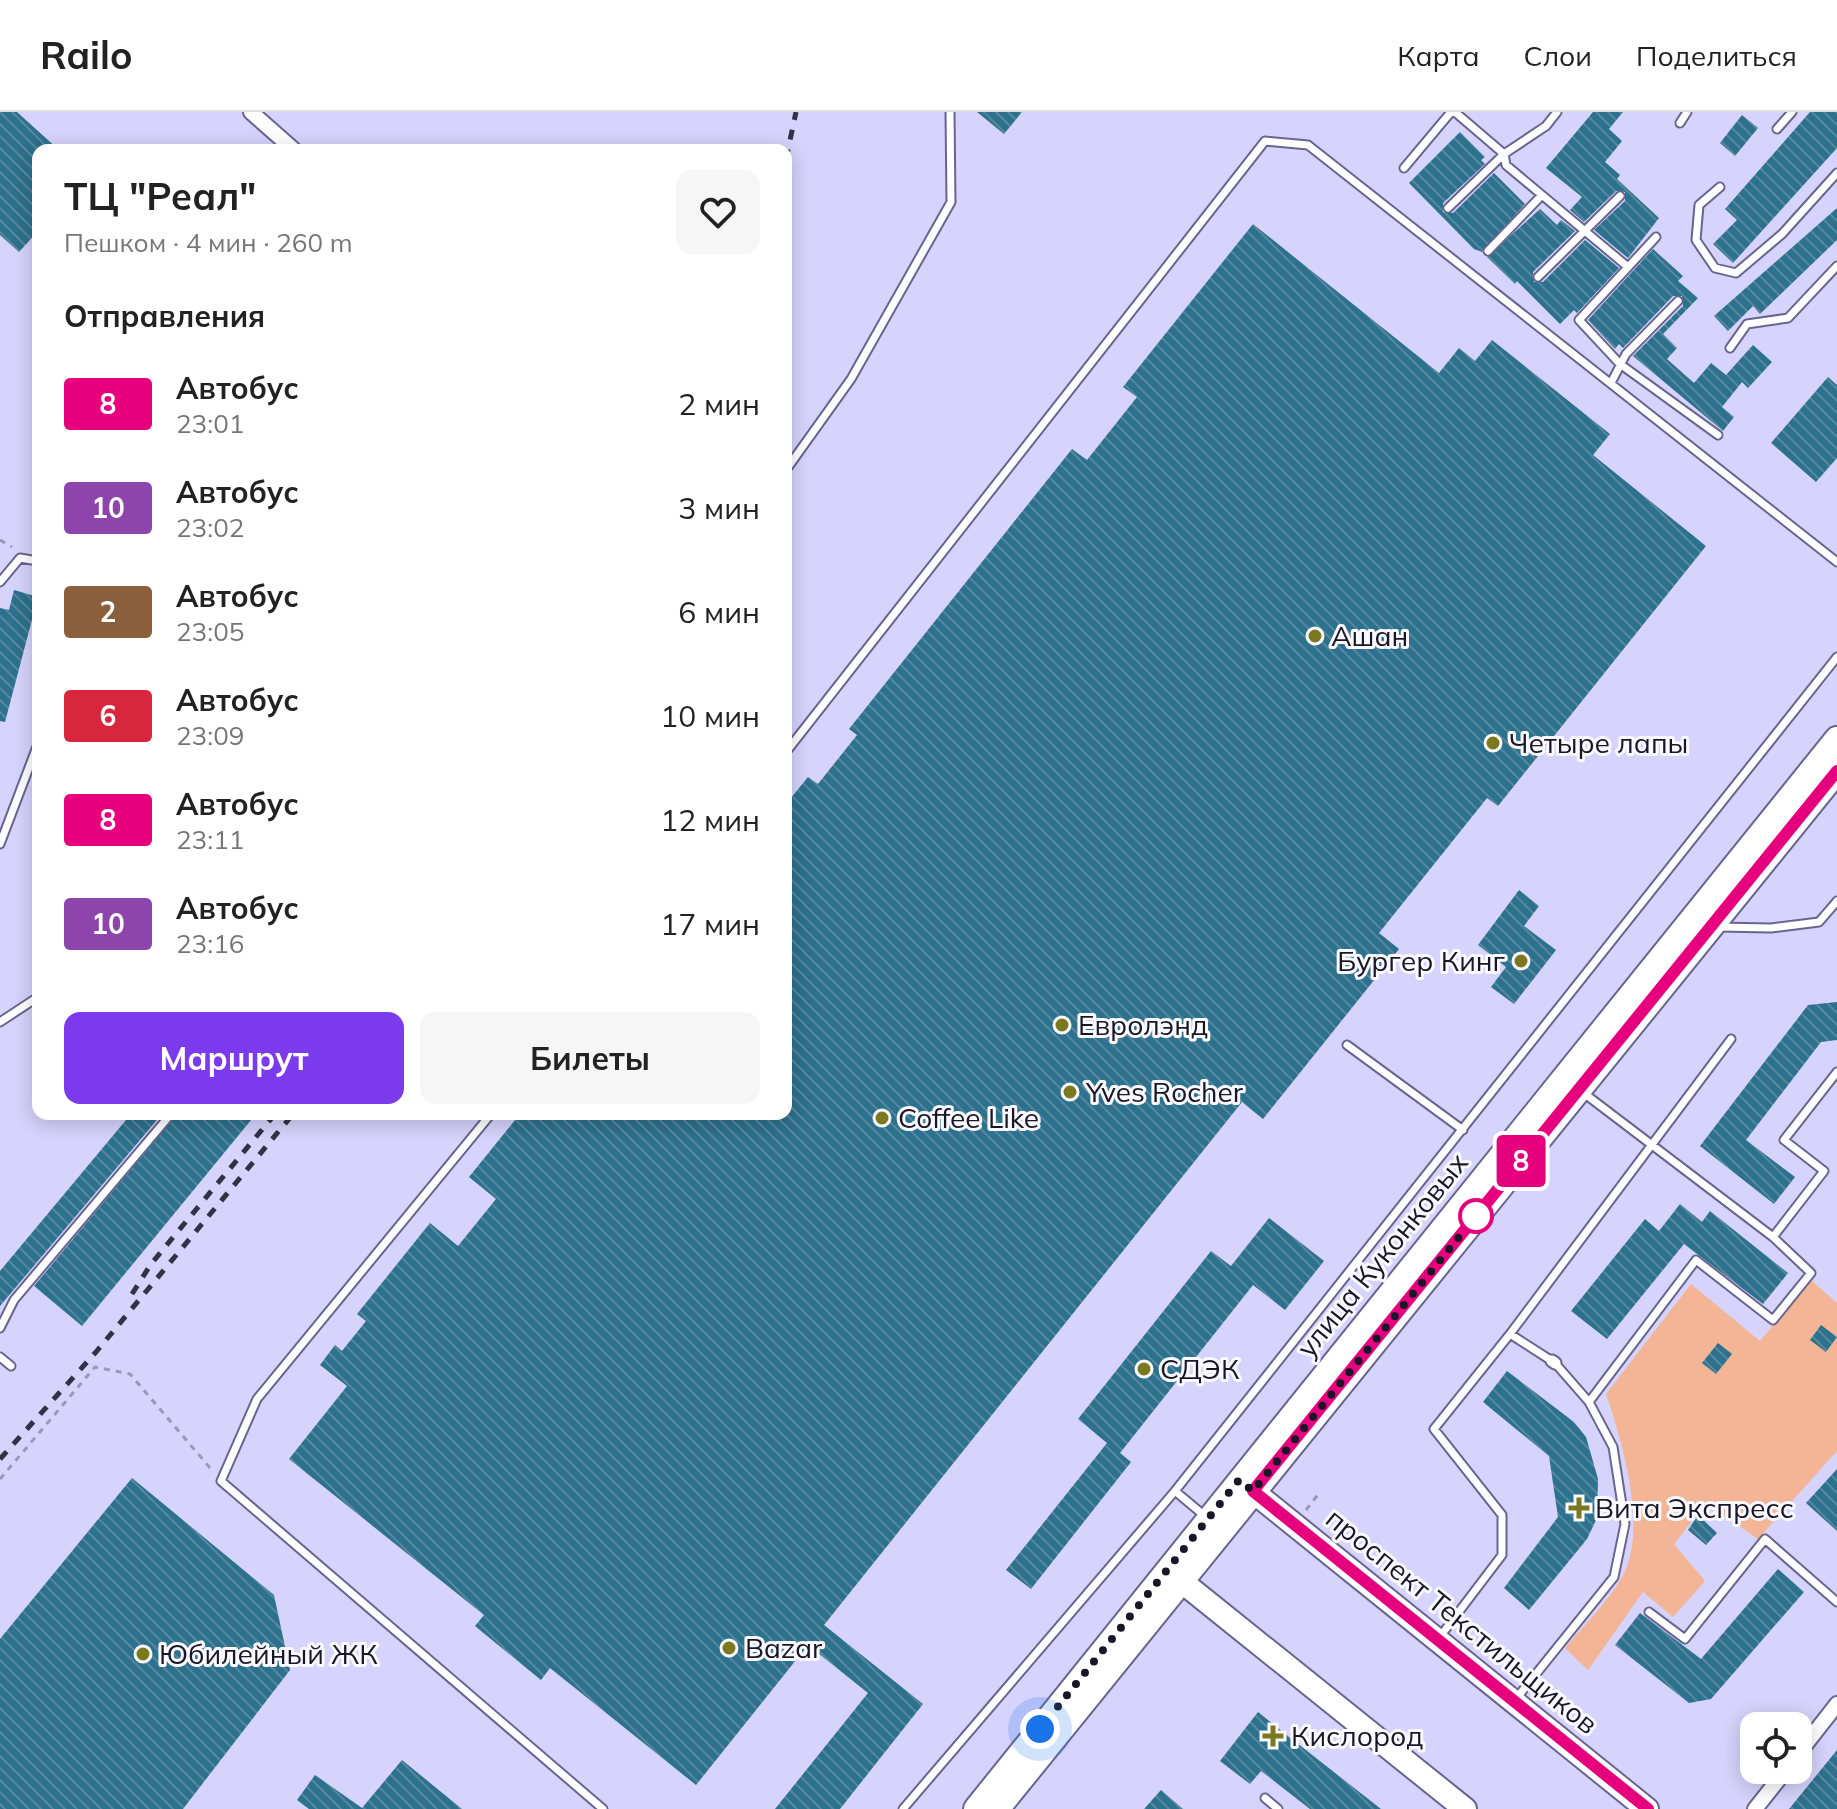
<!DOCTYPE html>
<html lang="ru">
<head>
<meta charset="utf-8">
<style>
	:root { --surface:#fff; --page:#f6f6f6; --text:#222; --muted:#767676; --line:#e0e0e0; --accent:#7c3aed }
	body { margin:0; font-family:Mulish,sans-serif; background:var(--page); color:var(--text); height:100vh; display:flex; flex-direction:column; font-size:30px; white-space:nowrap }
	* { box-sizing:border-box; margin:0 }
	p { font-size:26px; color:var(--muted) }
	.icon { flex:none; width:44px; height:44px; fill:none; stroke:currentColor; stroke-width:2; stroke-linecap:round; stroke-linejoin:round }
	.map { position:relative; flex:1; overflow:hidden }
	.side { position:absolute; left:32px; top:32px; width:760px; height:976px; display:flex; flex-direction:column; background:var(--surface); border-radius:16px; box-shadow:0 4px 20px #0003 }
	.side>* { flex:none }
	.badge { padding:0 16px; border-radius:6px; font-size:28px; line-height:52px }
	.buttons { position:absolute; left:1740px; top:1600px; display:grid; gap:16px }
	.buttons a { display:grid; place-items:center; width:72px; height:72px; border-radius:16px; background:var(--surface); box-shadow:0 4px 20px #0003; font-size:40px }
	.you { position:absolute; width:40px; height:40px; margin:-20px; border:6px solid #fff; border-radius:50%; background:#1a73e8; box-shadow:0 0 0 12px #1a73e833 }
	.map>.badge { position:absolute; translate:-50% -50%; box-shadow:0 0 0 4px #fff }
	h2 { padding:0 32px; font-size:30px; line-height:72px }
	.round { display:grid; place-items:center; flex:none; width:84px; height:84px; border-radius:16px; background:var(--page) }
	.headline { display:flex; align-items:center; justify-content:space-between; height:136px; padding:0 32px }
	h1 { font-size:38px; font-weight:700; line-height:60px }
	.button { display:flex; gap:16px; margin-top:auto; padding:16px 32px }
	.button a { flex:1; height:92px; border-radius:16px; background:var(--accent); color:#fff; font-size:32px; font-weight:700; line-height:92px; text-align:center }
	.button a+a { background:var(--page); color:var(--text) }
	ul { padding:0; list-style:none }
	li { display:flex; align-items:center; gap:24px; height:104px; padding:0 32px }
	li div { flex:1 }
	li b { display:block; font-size:30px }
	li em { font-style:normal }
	li .badge { min-width:88px; font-weight:700; text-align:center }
	header { display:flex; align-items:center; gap:48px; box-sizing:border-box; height:112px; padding:0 40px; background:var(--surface); border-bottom:2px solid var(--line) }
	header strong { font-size:38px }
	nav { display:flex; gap:44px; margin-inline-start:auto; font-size:28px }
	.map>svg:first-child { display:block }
</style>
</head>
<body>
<header>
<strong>Railo</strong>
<nav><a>Карта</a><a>Слои</a><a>Поделиться</a></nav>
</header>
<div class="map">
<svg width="1837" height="1697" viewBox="0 0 1837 1697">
	<defs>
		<pattern id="building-back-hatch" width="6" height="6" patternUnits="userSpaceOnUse" patternTransform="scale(2)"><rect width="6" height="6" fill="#2c718d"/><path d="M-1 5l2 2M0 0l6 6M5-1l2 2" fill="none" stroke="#57879c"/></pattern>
	</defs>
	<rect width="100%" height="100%" fill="#d6d3fc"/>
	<path fill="#f3b595" d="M1811,1168L1837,1191V1339L1758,1427L1706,1391L1674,1432L1705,1469L1673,1505L1643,1480L1588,1558L1565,1536C1584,1513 1609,1489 1623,1463C1648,1416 1622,1329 1606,1282L1691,1172L1760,1229Z"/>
	<path fill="url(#building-back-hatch)" d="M0,0H17L59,38H38V119L19,140L0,123Z
		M977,0H1022L1004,22Z
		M1593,0H1623L1609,17L1622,29L1605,50L1620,63L1617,67L1659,106L1628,146L1594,118L1625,89V80L1616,79L1584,110L1570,98L1582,85L1546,56Z
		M1810,0H1837V36L1733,151L1713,132L1737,108L1725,97Z
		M1742,3L1758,16L1735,44L1720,31Z
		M1460,20L1485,45L1481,48L1485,52L1443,91V100L1453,101L1494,61L1525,92L1482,140L1474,137L1409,71Z
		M1837,96V128L1760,202L1753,194L1728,219L1714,204Z
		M1540,97L1557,113L1561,108L1575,119L1533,160L1534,170H1543L1585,128L1619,156L1577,201L1574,198L1560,212L1517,169L1515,172L1487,145Z
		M1253,112L1439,261L1459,236L1475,249L1492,228L1610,322L1593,343L1706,434L1498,694L1487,686L1379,821L1399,837L1263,1007L1242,990L824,1513L923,1592L840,1697H775L868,1581L808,1533L696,1673L550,1556L541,1568L475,1514L484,1503L289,1347L347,1274L320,1253L335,1233L342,1239L366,1209L357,1202L430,1111L458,1134L496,1087L469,1065L520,1002H786V692L808,665L818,672L857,623L849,617L1072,337L1087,348L1137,285L1123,275Z
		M1653,137L1683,164L1678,169L1698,186L1663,222L1677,236L1667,247L1694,271L1711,251L1726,263L1753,233L1772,250L1748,276L1742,270L1722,295L1734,305L1723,319L1633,244L1683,194L1682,184H1673L1623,236L1619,232L1615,237L1588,208Z
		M1828,265L1837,273V346L1816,370L1771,331Z
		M14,478L38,485L5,610L0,609V496L9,498Z
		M1519,778L1539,794L1524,814L1556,838L1514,892L1491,875L1506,855L1478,833Z
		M1837,890V928L1821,930L1746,1028L1795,1065L1774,1092L1700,1034L1808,893Z
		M131,1002H162L0,1194V1159Z
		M177,1002H256L82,1214L34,1174Z
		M1680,1092L1702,1110L1710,1099L1788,1161L1763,1192L1684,1132L1607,1227L1571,1199L1645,1107L1659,1119Z
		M1269,1106L1324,1149L1285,1198L1253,1173L1120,1341L1131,1350L1031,1477L1006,1458L1107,1331L1078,1307L1211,1139L1231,1154Z
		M1821,1213L1837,1225L1826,1240L1810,1228Z
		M1718,1231L1732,1242L1716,1262L1702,1251Z
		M1507,1259L1574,1310L1586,1325L1598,1367L1597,1406L1587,1427L1529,1498L1504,1476L1558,1405L1549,1344L1483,1290Z
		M1837,1357V1419L1806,1391Z
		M132,1366L274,1483L290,1558L183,1697H0V1527Z
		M1698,1403L1717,1421L1706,1433L1688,1418Z
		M1778,1457L1804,1480L1711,1587L1689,1591L1615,1533L1640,1501L1701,1547Z
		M1258,1600L1288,1624L1381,1697H1310L1261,1659L1250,1672L1220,1649Z
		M1837,1638V1697H1789Z
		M402,1648L462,1697H309L297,1688L315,1663L362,1696Z
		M1161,1678L1183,1697H1144Z"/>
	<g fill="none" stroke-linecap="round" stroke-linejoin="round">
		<defs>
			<path id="service" d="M1455,0L1504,42L1506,53L1628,155
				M1680,11L1687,0
				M1777,17L1792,0
				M1404,56L1451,0
				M1720,75L1699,93L1696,128L1715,156L1736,161L1782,122L1837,61
				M1448,96L1504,42L1546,14L1557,0
				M1656,125L1579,208L1620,252L1718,323
				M1488,139L1542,83
				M1538,165L1620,84
				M1730,236L1747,212L1788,206L1837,154
				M1611,271L1626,242L1678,189
				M786,358L851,267L951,90L950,0
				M0,470L20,446L38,449
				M786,640L1265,29L1308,33L1837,450
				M0,732L38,632
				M1718,815L1771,816L1819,810L1837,789
				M0,910L38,885
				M1347,933L1463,1018
				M1581,979L1773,1125L1824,1059L1784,1028L1837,960
				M491,1002L257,1287L221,1369L603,1697
				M0,1216L14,1188L171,1002
				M1510,1222L1552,1249
				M0,1245L11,1254
				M1555,1251L1589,1290
				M1175,1379L1837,545
				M1649,1500L1685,1527L1765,1427L1837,1490
				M1439,1526L1502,1443V1403L1434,1317L1510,1222L1731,927
				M1515,1588L1614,1465L1625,1412L1613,1335L1589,1290L1696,1148L1773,1208L1811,1161L1773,1125
				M1265,1686L1278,1697
				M903,1697L1175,1379L1206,1405"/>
			<path id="pedestrian" d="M1552,1249L1555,1251"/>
			<path id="minor" d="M251,0L294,38
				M1798,1642L1837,1592
				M1755,1697L1786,1658"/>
			<path id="secondary" d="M1240,1369L1647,1697
				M1181,1469L1465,1697"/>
			<path id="primary" d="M976,1697L1837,627
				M997,1697L1837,659"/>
		</defs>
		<use href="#service" stroke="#686490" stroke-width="11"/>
		<use href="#pedestrian" stroke="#686490" stroke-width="15"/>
		<use href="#minor" stroke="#686490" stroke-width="18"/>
		<use href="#secondary" stroke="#686490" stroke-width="26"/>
		<use href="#primary" stroke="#686490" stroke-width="28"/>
		<path stroke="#9a97b9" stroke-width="3" stroke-dasharray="6 6" stroke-linecap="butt" d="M0,428L12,435
			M0,1367L95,1255L130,1262L211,1357
			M1306,1398L1320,1380"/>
		<use href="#service" stroke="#fff" stroke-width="7"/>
		<use href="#pedestrian" stroke="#fff" stroke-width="11"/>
		<use href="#minor" stroke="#fff" stroke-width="14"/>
		<use href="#secondary" stroke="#fff" stroke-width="22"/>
		<use href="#primary" stroke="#fff" stroke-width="24"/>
		<path stroke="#333145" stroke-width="5" stroke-dasharray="10 10" stroke-linecap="butt" d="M786,47L796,0
			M132,1182L151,1152L275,1002
			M0,1347L96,1240L293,1002"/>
	</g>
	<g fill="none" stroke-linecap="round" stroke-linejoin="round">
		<defs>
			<path id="line" d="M1648,1697L1253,1379L1837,659"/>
		</defs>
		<use href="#line" stroke="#fff" stroke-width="18"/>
		<use href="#line" stroke="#e6007e" stroke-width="12"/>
		<path stroke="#181627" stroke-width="8" stroke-dasharray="0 14.4" d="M1040,1617L1239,1368L1253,1379L1476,1104"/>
	</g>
	<g fill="#7b7920" stroke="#f9f9fe" stroke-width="3">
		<circle cx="1315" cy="524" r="8"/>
		<circle cx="1493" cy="631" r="8"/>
		<circle cx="1521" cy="849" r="8"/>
		<circle cx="1062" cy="913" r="8"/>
		<circle cx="1070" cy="980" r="8"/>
		<circle cx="882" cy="1006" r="8"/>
		<circle cx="1144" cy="1257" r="8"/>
		<path d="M1575 1384h8v8h8v8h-8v8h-8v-8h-8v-8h8z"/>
		<circle cx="729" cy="1536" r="8"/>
		<circle cx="143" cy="1542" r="8"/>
		<path d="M1269 1612h8v8h8v8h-8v8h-8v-8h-8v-8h8z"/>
	</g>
	<circle fill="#fff" stroke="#e6007e" stroke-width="4" cx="1476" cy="1104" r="16"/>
	<g text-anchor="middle" stroke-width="6" stroke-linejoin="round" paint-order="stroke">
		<g font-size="28" fill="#181627" stroke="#f9f9fe" text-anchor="start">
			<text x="1331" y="534">Ашан</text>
			<text x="1509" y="641">Четыре лапы</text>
			<text x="1505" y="859" text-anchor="end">Бургер Кинг</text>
			<text x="1078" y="923">Евролэнд</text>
			<text x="1086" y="990">Yves Rocher</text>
			<text x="898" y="1016">Coffee Like</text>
			<text x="1160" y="1267">СДЭК</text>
			<text x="1595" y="1406">Вита Экспресс</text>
			<text x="745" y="1546">Bazar</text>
			<text x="159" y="1552">Юбилейный ЖК</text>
			<text x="1291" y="1634">Кислород</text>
		</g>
		<g font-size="28" fill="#181627" stroke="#f9f9fe">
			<text transform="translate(1382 1143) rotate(-51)" y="10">улица Куконковых</text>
			<text transform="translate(1462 1509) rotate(39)" y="10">проспект Текстильщиков</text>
		</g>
	</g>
</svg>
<div class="buttons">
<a><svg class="icon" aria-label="locate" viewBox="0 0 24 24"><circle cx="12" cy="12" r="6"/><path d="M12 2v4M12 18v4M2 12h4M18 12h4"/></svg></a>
</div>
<div class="you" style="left:1040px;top:1617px"></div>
<b class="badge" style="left:1521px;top:1049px;background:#e6007e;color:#fff">8</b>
<section class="side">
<div class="headline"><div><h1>ТЦ &quot;Реал&quot;</h1><p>Пешком · 4 мин · 260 m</p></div><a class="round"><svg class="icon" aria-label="heart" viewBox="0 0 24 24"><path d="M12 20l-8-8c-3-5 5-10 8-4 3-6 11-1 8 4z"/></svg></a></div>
<h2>Отправления</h2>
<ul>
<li><span class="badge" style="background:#e6007e;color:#fff">8</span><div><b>Автобус</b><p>23:01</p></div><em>2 мин</em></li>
<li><span class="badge" style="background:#8e44ad;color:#fff">10</span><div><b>Автобус</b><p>23:02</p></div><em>3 мин</em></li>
<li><span class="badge" style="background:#8b5e3c;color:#fff">2</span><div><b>Автобус</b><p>23:05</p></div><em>6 мин</em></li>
<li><span class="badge" style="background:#d7263d;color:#fff">6</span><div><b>Автобус</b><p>23:09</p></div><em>10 мин</em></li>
<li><span class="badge" style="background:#e6007e;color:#fff">8</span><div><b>Автобус</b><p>23:11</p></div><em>12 мин</em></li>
<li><span class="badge" style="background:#8e44ad;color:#fff">10</span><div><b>Автобус</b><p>23:16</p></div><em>17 мин</em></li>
</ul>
<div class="button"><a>Маршрут</a><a>Билеты</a></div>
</section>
</div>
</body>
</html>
